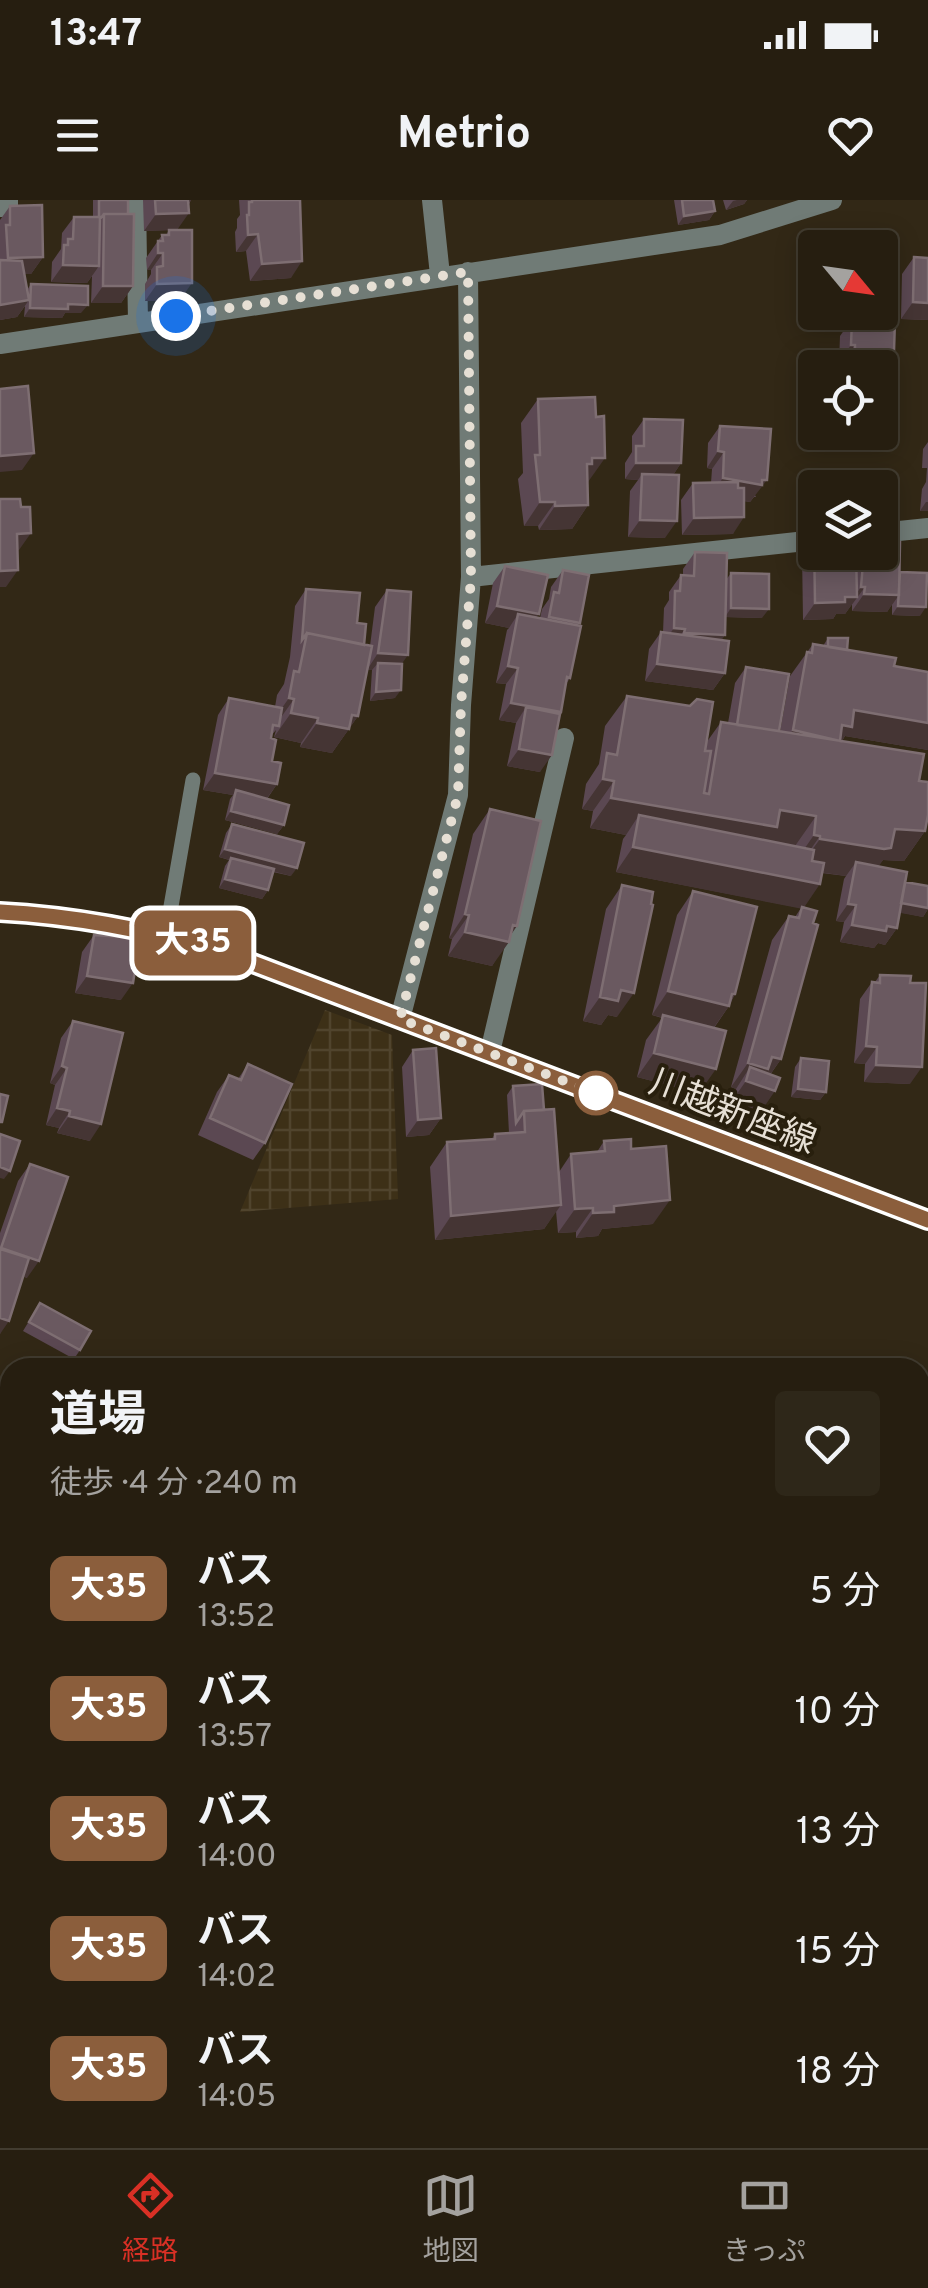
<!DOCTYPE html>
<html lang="ja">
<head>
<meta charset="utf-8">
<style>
	:root { --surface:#261e10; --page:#2e2719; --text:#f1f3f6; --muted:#a4a29f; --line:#423c30; --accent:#d93025 }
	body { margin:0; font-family:Overpass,"Noto Sans JP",sans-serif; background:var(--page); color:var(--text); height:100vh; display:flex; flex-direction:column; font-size:38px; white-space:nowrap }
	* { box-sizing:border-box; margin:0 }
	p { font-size:32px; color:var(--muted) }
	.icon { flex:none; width:55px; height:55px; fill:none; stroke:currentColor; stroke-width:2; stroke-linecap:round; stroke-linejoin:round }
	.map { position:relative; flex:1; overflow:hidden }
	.details { position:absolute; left:0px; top:1158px; width:930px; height:792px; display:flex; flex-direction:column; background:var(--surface); border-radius:30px 30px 0 0; box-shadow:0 5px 25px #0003,0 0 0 2px var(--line) }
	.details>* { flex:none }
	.badge { padding:0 20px; border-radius:15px; font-size:35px; line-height:65px }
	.needle { width:65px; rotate:119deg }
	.fabs { position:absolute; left:798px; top:30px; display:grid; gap:20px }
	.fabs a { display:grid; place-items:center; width:100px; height:100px; border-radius:10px; background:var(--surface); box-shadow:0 5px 25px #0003,0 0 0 2px var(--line); font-size:50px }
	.you { position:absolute; width:50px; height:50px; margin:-25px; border:8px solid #fff; border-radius:50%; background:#1a73e8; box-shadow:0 0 0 15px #1a73e833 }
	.map>.badge { position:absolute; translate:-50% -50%; box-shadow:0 0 0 5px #fff }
	.round { display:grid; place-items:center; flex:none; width:105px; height:105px; border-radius:10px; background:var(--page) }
	.overview { display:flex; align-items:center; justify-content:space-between; height:170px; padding:0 50px }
	h1 { font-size:48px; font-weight:700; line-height:75px }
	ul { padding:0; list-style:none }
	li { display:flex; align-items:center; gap:30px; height:120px; padding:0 50px }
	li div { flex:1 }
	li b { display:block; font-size:38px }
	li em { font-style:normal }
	li .badge { min-width:110px; font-weight:700; text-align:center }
	.status { display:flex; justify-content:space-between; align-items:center; height:70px; padding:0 50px; background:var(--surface); direction:ltr }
	.status svg { height:28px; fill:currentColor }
	header { display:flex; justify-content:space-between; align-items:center; height:130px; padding:0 50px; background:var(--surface); font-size:45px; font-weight:700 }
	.tabs { display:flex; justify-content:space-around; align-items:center; height:140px; border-top:2px solid var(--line); background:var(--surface); font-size:28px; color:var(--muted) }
	.tabs a { display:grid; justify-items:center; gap:5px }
	.tabs .on { color:var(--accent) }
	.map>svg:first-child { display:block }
</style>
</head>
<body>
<div class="status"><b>13:47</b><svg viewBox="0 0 49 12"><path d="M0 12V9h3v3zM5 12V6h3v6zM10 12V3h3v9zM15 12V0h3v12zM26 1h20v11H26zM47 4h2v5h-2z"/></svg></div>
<header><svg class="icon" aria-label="menu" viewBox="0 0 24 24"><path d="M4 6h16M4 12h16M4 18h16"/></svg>Metrio<svg class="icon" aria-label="heart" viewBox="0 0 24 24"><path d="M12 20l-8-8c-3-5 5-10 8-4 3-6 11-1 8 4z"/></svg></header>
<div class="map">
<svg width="928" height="1948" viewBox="0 0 928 1948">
	<defs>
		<pattern id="industrial-grid" width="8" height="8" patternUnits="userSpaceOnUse" patternTransform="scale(2.5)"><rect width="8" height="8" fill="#3d3017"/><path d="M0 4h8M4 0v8" fill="none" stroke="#50442d"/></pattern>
	</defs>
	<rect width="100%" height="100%" fill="#322816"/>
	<path fill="url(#industrial-grid)" d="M325,810L392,835L398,999L240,1012Z"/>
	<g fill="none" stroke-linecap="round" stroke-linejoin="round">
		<path stroke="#337783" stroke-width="10" d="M490,1940L491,1948"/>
		<path stroke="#707b76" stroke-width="15" d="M166,735L193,580"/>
		<path stroke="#707b76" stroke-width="20" d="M136,0L138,122
			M432,0L440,75
			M0,7H8V0
			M0,144L720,35L832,0
			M880,333L928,328
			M471,377L815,340
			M400,819L458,595L461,505L471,377L468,72
			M490,852L564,538"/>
		<path stroke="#97a9a1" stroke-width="20" d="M0,712C76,716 148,729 221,751L928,1020"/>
	</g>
	<path fill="#5b4852" d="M93,0H128L133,86L121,103H91L92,76L87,83L51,82L52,62L61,49L62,33L74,17H93Z
		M143,0H191L177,30L180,100L145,101V84L151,74V70H147L146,58L162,35H166L169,30L144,31Z
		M239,0H300L291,78L250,81L246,51L236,52L235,32L237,28V19L240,15Z
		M674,0H713L715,11L709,20L678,25Z
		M723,0H747L744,4L726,10Z
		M10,6L43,57L31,74H24L27,90L31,84L81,113H65L62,118L24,117L25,106L17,117L0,120V20Z
		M914,57L928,58V120L901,119L902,74Z
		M852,119L894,151L883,168H843V162H839L840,136Z
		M538,199L588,282V305L572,329L539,330L538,326H524L518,279L523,273L521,223Z
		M644,219L681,263L673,275L665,338L628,337L630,291L638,280L625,279V263L632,252V236Z
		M720,226L756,297H754L750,302L744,301L733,334L682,335L681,300L693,283H711L712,269L707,268L708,243Z
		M928,230V311H920L922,289L926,282L927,268H922L923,249L928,242Z
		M814,336L815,352H880L891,341L899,372L920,416L892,415V404L887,412L852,411V404L845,414H836L833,419L803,420L802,353Z
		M695,352L726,380L731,373L762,418L725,417V435L721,440L725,473L713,490L645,481L649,449L661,432H663L664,408L669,400V392L681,375H683V369Z
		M505,366L537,417L540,418L542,409L549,399L551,387L563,370L579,426L570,478L566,484L560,514L540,572L507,566L516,523L499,520L506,484L496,483L507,430L509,428L485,423L493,383Z
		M306,389L357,423L364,445L370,446L375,407L387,390L402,464L395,498L370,501L372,470H367L358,516L332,553L300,547L301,543L274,537L276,530L271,536L272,561L277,584L267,599L284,625L277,634L225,620L230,599L233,595L203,590L218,515L229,498L275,507L277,495L284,484L290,457L295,406Z
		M828,438L847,450L894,466L928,472V550L845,536L842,541L919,581L925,631L904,661L883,660L878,666L905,682L928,686V709L923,717L899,712L897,728L885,745L878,743L874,748L840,742L844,722L836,721L844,679L846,676L822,673L804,707L781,859L770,875L758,916L729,905L736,889L731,887L772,740L789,716L795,717L801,708L616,672L623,639L626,635L590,628L593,611L582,609L586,584L599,564L605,526L627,496L706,543L721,522L728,523L735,483L746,467L779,531L780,532L790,476L813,444L823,446Z
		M490,609L511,734L492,766L448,756L452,739L449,738L473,634Z
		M232,624L291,676L273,672L268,690L262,699L219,688L225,666L229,660L219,657L226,633Z
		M622,685L617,817L608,815L601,825L583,821L606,709Z
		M693,691L735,794L729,806L714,828L699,893L637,877L646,840L662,818L652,815L677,715Z
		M94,735L121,800L75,793L82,752Z
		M880,775L910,884L864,882L865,864L854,863L860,799L872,782H875Z
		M73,821L90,941L57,933L59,928L46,925L55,885L50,883L61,838Z
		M413,850L441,918L429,935L406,937L402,867Z
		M801,858L826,892L820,900L791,897L795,867Z
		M248,864L265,943L253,960L198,935L217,892L229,875L238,879Z
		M513,886L544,910L559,972L571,954L597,952L604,941L631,949L653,1024L602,1029L598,1036L576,1038V1032L558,1033L556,1011L544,1029L435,1040L430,967L447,942L491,940L495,934L509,933L507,895Z
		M30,964L27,1078L23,1076L0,1134V1033L18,981Z
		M40,1103L80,1150L74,1159L23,1131Z
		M928,1860V1940L835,1948H819L818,1940H920Z"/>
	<path fill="#453534" d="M187,0H191L181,13H189L177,30L144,31L156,14Z
		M737,0H747L744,4L726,10L733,1Z
		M715,11L709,20L678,25L684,16Z
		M258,34L246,51L236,52L248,35Z
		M158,53H163L151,70H147Z
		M43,57L31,74H0V68L8,58Z
		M302,61L291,78L250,81L262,64Z
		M63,65L99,66L87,83L51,82Z
		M192,83L180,100L145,101L157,84Z
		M103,86H133L121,103H91Z
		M29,100L17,117L0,120V105Z
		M913,102L928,103V120L901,119Z
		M68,104L88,105L81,113H65L62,118L24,117L30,108Z
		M851,145H855L843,162H839Z
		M881,151H894L883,168H849L855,159Z
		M880,196H892L886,205H880Z
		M718,251L724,252L712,269L707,268Z
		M34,253L22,270L0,272V256Z
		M592,258H605L588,282L570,288Z
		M636,263H681L670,280L642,274L638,280L625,279Z
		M723,278L762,280H767L750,302L711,295Z
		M540,302H555L538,326H524Z
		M926,302H928V311H920Z
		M588,305L572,329L539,330L555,306Z
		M744,317L733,334L682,335L694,318Z
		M640,320L677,321L665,338L628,337Z
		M31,333L19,350H5L17,334Z
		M18,370L6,387H0V371Z
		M861,387H865L845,414H836L833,419L803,420L815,403L845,397H854Z
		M864,394L899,395L887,412L852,411Z
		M497,406L539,414L527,431L518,414L509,428L485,423Z
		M898,406L926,407L920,416L892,415Z
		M731,408L769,409L762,418L725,417Z
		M674,428L685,429L673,445H662Z
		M684,433L725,435L713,452L672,450Z
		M378,453L408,455L396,472L378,463L372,470H367Z
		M657,464L725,473L713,490L645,481Z
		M508,466L518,468L506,484L496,483Z
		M401,490L395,498L370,501L376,492Z
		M289,498L294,499L277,523L272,522Z
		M511,503L561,512L549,528L526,507L516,523L499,520Z
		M854,510L928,523V550L845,536L835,551L776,554L793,530Z
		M291,513L318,518L301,543L274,537Z
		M352,515L358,516L332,553L300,547L317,523Z
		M519,549L552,555L540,572L507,566Z
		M215,573L277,584L265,601L236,590L233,595L203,590Z
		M603,579L614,581L593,611L582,609Z
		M611,598L780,610L816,616L795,646L639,615L626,635L590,628Z
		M231,611L284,625L277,634L225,620Z
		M895,629L925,631L904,661L883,660L870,679L856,662L846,676L798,669L820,639Z
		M814,635L820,636L799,666L793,665Z
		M633,647L820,684L803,709L616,672Z
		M225,649L297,668L291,676L219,657Z
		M225,679L268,690L262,699L219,688Z
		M901,703L928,708V709L923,717L895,712Z
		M848,704L856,705L844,722L836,721Z
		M465,714L469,715L452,739L449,738Z
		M513,725L517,726L506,742H509L492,766L448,756L465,732Z
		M852,725L887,726L897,728L885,745L878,743L874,748L840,742Z
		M87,776L133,783L121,800L75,793Z
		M621,790L634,793L617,817L608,815L601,825L583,821L600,797Z
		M668,791L732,794H735L727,806H729L712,830L652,815Z
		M866,846L877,847L865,864L854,863Z
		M654,853L716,869L699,893L637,877Z
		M772,857L781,859L764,883L775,891L758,916L729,905L746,881L750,867L736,889L731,887L748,863Z
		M876,865L922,867L910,884L864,882Z
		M62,866L67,868L55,885L50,883Z
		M798,889L826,892L820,900L791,897Z
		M57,908L70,911L59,928L46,925Z
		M69,916L101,924L90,941L57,933Z
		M441,918L429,935L406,937L418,920Z
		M0,967L10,971L4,979L0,978Z
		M670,1000L653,1024L602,1029L598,1036L576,1038L593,1013L614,1006Z
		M561,1005L544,1029L435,1040L451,1016Z
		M593,1008L576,1032L558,1033L575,1009Z
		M0,1049L39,1061L27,1078L0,1069Z
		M0,1118L9,1121L0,1134Z
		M928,1911V1940L820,1948L826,1940H920V1912Z"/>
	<path fill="#6a5960" stroke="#7e6e72" stroke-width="2.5" d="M99,0H128V14H104L100,19V17H99Z
		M155,0H188L189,13L156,14Z
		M252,0H300L302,61L262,64L258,34L248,35L247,15H249V2H252Z
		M682,0H713L715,11L684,16Z
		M42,5L43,57L8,58L6,25H10V6Z
		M104,14H134L133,86H103Z
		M74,17H100L99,66L63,65L64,45H68V39H73Z
		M169,30H192V83L157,84V67L163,66V53H158V41H163L162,35H169Z
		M914,57L928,58V103L913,102Z
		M0,60L22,61L29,100L0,105Z
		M31,84L88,86V105L68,104V109L30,108Z
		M852,119L895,120L894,151H881V159H855V145H851Z
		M880,171H892V196H880Z
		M28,186L34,253L0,256V189Z
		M595,197L596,217L604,216L605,258H592V264H587L588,305L555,306V302H540L535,255H540L538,199Z
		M644,219L683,220L681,263H636V246H644Z
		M720,226L771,229L767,280H762V285L723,278L724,252L718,251Z
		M642,274L679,275L677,321L640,320Z
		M738,282V288H744V317L694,318L693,283Z
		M0,299H20L21,307H30L31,333L17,334L18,370L0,371Z
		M880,333H891V341L900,342L899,395L864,394L865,387H861L864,352H880Z
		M814,336H815V352H856L857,397H845V402L815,403Z
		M695,352L727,353L725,435L684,433L685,429L674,428L675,391H680L681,375L694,376Z
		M505,366L548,375L539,414L497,406Z
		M563,370L589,375L580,423L549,417L554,392L559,393Z
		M900,372L927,373L926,407L898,406Z
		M731,373L769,374V409L731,408Z
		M306,389L360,393L357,423L366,424L364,445L307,433L302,440Z
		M387,390L411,392L408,455L378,453Z
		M518,414L581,426L570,478L567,477L561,512L511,503L518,468L508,466Z
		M661,432L729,441L725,473L657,464Z
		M307,433L372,446L358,516L352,515L349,529L317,523L318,518L291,513L294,499L289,498L294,471L299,472Z
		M828,438H848L847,450L828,447Z
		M813,444L896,458L894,466L928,472V523L854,510L852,527L842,525L840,541L793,530L807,452L812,453Z
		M378,463L402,464L401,490L376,492Z
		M746,467L789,474L779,531L737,525Z
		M627,496L690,506L697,499L713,502L705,551H711L704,593L709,594L721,522L924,554L919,581L928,582V615L925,631L895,629L891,648L884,649L820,639V636L814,635L816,616L780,610L777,627L611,598L614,581L603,579L607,553L617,555Z
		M229,498L282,508L279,526L273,525L271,538L276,540L272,561L281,563L277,584L215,573Z
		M526,507L560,514L552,555L519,549Z
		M236,590L289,605L284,625L231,611Z
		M490,609L541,621L517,726L513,725L509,742L465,732L469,715L465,714Z
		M639,615L814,650L812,661L824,663L820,684L633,647Z
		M232,624L304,643L297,668L225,649Z
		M231,658L274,669L268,690L225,679Z
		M856,662L907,672L897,728L887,726L886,731L852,725L856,705L848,704Z
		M905,682L928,686V708L901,703Z
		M622,685L653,692L651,704L653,705L634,793L621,790L618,801L600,797Z
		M693,691L757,707L735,794H732L729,806L668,791Z
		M802,707L817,711L813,723L818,725L781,859L772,857L768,869L748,863L789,716L799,718Z
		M94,735L140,738L133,783L87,776Z
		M880,775L911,776L910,783H926L922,867L876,865L877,847L866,846L872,782L880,783Z
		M663,815L726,831L716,869L654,853Z
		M73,821L123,833L101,924L69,916L70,911L57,908L67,868L62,866Z
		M436,848L441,918L418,920L413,850Z
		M801,858L829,861L826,892L798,889Z
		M248,864L292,884L265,943L210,918L229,875L241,880Z
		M750,867L780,878L775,891L746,881Z
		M542,884L544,910L524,911L516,923L513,886Z
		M0,894L8,896L2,922H0Z
		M554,909L561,1005L451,1016L447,942L495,939V934L525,932L524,911Z
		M0,934L20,941L10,971L0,967Z
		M631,939V949L666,946L670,1000L614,1006V1012L593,1013V1008L575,1009L571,954L605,951L604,941Z
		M30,964L68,977L39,1061L1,1048Z
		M0,1049L29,1058L9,1121L0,1118Z
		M40,1103L91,1131L80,1150L29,1122Z
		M928,1860V1911L920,1912V1861Z"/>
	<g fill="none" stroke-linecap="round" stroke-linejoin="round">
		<defs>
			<path id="line" d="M0,712C76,716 148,730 221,751L928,1020"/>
		</defs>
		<use href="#line" stroke="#fff" stroke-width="22"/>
		<use href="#line" stroke="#8b5e3c" stroke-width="15"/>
		<path stroke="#e6dfd4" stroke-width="10" stroke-dasharray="0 18" d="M176,116L468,72L471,378L461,505L458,595L400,819L596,893"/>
	</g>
	<circle fill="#fff" stroke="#8b5e3c" stroke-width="5" cx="596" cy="893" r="20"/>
	<g text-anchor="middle" stroke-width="8" stroke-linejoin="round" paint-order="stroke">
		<g font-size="35" fill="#e6dfd4" stroke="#281f0d">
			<text transform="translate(733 911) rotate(21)" y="12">川越新座線</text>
		</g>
	</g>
</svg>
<div class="fabs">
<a><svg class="needle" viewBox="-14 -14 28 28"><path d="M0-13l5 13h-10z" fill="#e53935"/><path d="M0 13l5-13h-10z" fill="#a4a29f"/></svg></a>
<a><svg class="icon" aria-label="locate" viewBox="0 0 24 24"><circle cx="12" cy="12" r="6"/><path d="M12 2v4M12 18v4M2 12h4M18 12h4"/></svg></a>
<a><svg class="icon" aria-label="layers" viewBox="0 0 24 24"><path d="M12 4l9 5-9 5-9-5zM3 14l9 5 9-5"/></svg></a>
</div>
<div class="you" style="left:176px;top:116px"></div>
<b class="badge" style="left:193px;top:743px;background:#8b5e3c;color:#fff">大35</b>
<section class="details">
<div class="overview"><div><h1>道場</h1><p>徒歩 · 4 分 · 240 m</p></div><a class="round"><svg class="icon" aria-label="heart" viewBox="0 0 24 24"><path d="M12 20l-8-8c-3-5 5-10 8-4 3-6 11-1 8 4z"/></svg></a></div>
<ul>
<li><span class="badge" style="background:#8b5e3c;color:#fff">大35</span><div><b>バス</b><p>13:52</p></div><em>5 分</em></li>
<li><span class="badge" style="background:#8b5e3c;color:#fff">大35</span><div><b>バス</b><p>13:57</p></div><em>10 分</em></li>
<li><span class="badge" style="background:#8b5e3c;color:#fff">大35</span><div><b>バス</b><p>14:00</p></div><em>13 分</em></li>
<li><span class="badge" style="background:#8b5e3c;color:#fff">大35</span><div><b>バス</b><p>14:02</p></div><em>15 分</em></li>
<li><span class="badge" style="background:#8b5e3c;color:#fff">大35</span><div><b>バス</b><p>14:05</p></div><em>18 分</em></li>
</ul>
</section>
</div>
<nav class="tabs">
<a class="on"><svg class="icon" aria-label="directions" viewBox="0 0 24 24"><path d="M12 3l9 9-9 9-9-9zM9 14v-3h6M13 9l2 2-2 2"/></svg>経路</a>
<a><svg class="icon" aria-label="map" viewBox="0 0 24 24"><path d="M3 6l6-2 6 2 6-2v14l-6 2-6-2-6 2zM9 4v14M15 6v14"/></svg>地図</a>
<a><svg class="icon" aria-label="tickets" viewBox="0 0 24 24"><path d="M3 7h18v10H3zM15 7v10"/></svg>きっぷ</a>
</nav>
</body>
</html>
